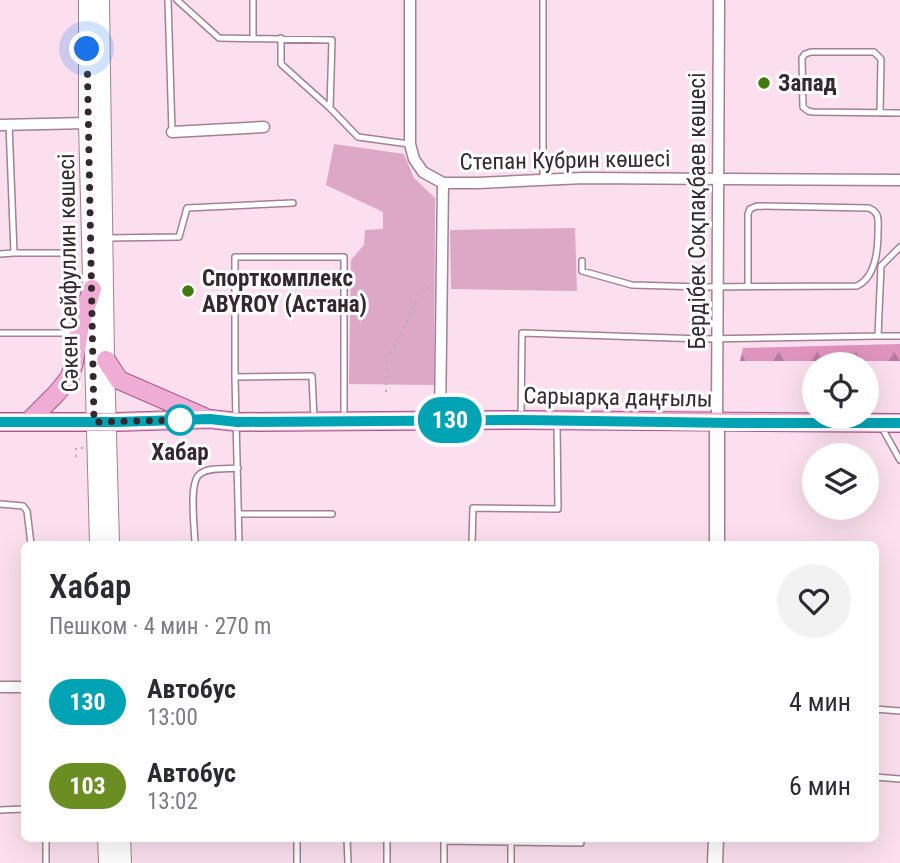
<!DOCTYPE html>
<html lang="ru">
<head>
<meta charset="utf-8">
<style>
	:root { --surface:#fff; --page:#f2f2f3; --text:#2b2b33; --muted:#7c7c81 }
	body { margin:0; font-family:"Roboto Condensed",sans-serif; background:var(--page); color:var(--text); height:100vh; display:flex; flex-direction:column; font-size:26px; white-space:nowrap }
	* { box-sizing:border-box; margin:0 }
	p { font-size:23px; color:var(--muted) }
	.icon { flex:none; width:38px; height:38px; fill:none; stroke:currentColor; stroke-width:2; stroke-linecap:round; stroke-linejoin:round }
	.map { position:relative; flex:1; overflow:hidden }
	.panel { position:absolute; left:21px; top:541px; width:858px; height:301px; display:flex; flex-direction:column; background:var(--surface); border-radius:10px; box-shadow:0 7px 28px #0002 }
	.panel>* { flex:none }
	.badge { padding:0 14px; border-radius:23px; font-size:24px; line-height:46px }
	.tools { position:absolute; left:802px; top:352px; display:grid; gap:14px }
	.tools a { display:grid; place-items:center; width:77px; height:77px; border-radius:50%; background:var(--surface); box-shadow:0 7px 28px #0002; font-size:35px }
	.you { position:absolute; width:35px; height:35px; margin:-18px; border:5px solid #fff; border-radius:50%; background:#1a73e8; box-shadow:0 0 0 10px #1a73e833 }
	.map>.badge { position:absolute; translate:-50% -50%; box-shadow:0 0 0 4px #fff }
	.round { display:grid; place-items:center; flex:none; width:74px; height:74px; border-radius:37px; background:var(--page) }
	.head { display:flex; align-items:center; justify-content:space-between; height:119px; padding:0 28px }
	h1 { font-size:33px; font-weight:600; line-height:52px }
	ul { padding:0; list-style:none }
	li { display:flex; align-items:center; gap:21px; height:84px; padding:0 28px }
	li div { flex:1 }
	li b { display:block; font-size:26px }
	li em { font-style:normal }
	li .badge { min-width:77px; font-weight:700; text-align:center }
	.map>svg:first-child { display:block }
</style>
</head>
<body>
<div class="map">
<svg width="900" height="863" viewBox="0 0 900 863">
	<defs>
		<pattern id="forest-firs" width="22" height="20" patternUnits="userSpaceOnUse" patternTransform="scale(1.75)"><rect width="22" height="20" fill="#df93bf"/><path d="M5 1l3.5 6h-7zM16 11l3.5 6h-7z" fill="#b6789c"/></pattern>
	</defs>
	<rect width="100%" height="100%" fill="#fbdfee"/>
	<path fill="url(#forest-firs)" d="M900,344V361H740L743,348Z"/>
	<path fill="#dca8c5" d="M334,144L404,154L414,178L435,198L434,385L349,384L351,260L364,245L365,230L383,229V212L326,185Z
		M575,228L577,291L451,289L450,230Z"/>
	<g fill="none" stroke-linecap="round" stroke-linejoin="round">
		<defs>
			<path id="service" d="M168,0L172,132
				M177,0L219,38L332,40L330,108L358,137L409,144
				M543,0V179
				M253,38V0
				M281,38V64L330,108
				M880,113L881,59L874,52H811L805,54L802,58L803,107L808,111L813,112L900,113
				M107,238L179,237L187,208L293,203
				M14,253H63
				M0,254L14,253L9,124
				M582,261V271L632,285L703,287L857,286C876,277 878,250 878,232C878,226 879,220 877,215C875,211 873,210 869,208L757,206L750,209L748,214V286
				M0,333H74
				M878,336H900
				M235,377L239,544
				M521,417L522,333L703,339L878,336L881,266L900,247
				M314,419L312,376L235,377V257H344V418
				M881,426L900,460
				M0,504L23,506L27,511L31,544
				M240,514H332
				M195,544C195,530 188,482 200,474C209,467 227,469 238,468
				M472,544L473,508L558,509L557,424
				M875,709L900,711
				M875,777L900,779
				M0,810L24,809
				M46,838V863
				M297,838V863
				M347,838L348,863
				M444,841L581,843
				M387,863V838
				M444,863V838
				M511,863V838"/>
			<path id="minor" d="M410,0V144L414,159L423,172L443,183H478L584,178L900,180
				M0,125L87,123
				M172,132L264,127
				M440,420L443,183
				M717,423L719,0
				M0,687H24"/>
			<path id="tertiary" d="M717,423V544
				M715,863L716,838"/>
			<path id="secondary" d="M87,0V123L98,544
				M101,0L106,360L111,544
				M106,838L107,863
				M122,838L123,863"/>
			<path id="primary" d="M106,360L119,380L204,417
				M0,422H117L210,419L237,422L521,420L900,423
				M28,422L56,394L70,377L74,362L80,325L92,289"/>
		</defs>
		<use href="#service" stroke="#a18193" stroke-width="8"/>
		<use href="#minor" stroke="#a18193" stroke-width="13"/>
		<use href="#tertiary" stroke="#a18193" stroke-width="17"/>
		<use href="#secondary" stroke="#a18193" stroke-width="18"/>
		<use href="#primary" stroke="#a75989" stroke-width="20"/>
		<path stroke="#bea7b3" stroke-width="2" stroke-dasharray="2 5" stroke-linecap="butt" d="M386,392L387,355H390L423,288H431
			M76,457V448H83"/>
		<use href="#service" stroke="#fff" stroke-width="5"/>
		<use href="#minor" stroke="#fff" stroke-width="10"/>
		<use href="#tertiary" stroke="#fff" stroke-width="14"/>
		<use href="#secondary" stroke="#fff" stroke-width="16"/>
		<use href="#primary" stroke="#efacd5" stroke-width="18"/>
	</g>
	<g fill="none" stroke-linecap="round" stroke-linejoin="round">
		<defs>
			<path id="line" d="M0,422H117L210,419L237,422L521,420L734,423H900"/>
		</defs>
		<use href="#line" stroke="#fff" stroke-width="16"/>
		<use href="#line" stroke="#00a3b4" stroke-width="10"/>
		<path stroke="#35282f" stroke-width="7" stroke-dasharray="0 12.6" d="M87,49L94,422L187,420H180"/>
	</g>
	<g fill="#42790d" stroke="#fff" stroke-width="2.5">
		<circle cx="764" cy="83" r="7"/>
		<circle cx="188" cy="291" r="7"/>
	</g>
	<circle fill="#fff" stroke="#00a3b4" stroke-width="3.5" cx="180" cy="420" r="14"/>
	<g text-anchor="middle" stroke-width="6" stroke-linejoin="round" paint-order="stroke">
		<g font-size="23" font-weight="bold" fill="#35282f" stroke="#fff" text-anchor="start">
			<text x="778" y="91">Запад</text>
			<text x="202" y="286">Спорткомплекс<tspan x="202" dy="26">ABYROY (Астана)</tspan></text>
		</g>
		<g font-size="23" fill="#35282f" stroke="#fff">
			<text transform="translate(565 160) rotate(-1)" y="8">Степан Кубрин көшесі</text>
			<text transform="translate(697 211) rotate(-90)" y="8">Бердібек Соқпақбаев көшесі</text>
			<text transform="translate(68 273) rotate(-91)" y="8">Сәкен Сейфуллин көшесі</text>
			<text transform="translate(618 397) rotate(1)" y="8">Сарыарқа даңғылы</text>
		</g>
		<g font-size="23" font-weight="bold" fill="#35282f" stroke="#fff">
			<text x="180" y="460">Хабар</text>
		</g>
	</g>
</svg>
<div class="tools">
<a><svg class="icon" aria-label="locate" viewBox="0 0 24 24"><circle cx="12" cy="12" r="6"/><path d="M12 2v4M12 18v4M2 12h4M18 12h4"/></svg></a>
<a><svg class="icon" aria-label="layers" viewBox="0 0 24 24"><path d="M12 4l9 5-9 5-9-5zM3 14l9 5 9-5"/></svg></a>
</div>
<div class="you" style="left:87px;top:49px"></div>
<b class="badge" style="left:450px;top:420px;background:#00a3b4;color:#fff">130</b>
<section class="panel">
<div class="head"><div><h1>Хабар</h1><p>Пешком · 4 мин · 270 m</p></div><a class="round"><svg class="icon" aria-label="heart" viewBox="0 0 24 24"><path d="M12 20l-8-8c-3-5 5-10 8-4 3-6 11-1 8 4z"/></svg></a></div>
<ul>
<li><span class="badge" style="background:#00a3b4;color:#fff">130</span><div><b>Автобус</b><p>13:00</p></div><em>4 мин</em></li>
<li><span class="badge" style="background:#6b8e23;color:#fff">103</span><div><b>Автобус</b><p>13:02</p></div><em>6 мин</em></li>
</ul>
</section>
</div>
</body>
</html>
